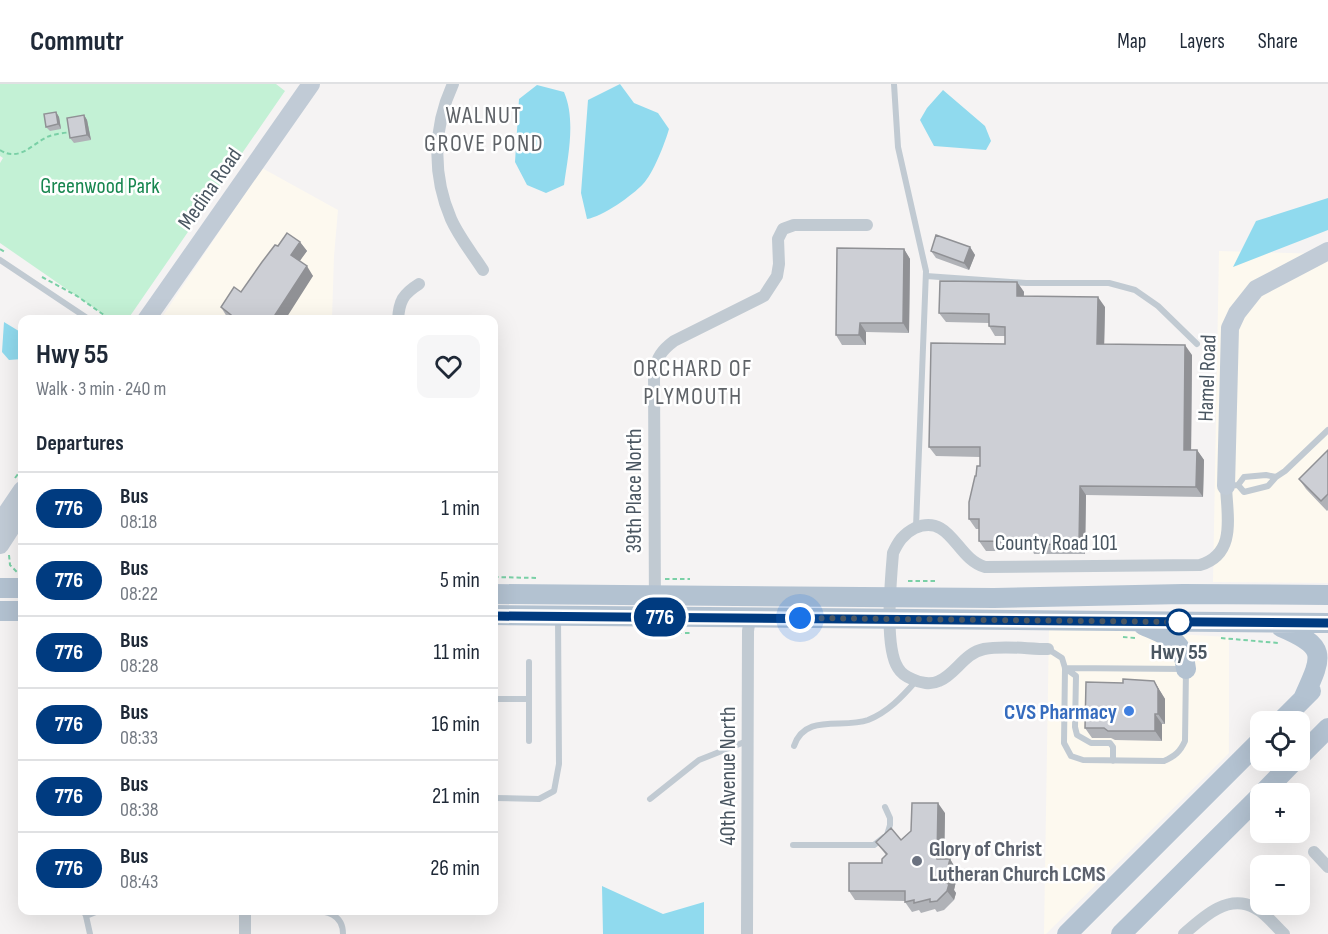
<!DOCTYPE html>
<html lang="en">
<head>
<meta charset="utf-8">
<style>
	:root { --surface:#fff; --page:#f6f6f7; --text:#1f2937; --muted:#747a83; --line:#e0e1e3 }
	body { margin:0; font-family:"Sofia Sans Condensed",sans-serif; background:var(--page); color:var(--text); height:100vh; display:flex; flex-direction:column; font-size:22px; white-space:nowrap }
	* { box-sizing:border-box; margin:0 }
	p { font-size:20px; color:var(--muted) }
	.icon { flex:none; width:33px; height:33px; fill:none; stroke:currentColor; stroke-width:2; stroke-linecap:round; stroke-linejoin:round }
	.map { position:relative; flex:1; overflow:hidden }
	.side { position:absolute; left:18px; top:231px; width:480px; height:600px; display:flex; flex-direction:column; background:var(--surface); border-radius:12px; box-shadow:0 6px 24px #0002 }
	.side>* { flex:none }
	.badge { padding:0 12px; border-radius:20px; font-size:21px; line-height:39px }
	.tools { position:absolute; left:1250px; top:627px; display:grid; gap:12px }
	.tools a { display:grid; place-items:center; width:60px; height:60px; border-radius:12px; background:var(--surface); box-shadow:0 6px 24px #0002; font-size:30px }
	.you { position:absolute; width:30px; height:30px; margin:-15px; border:4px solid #fff; border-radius:50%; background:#1a73e8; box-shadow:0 0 0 9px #1a73e833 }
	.map>.badge { position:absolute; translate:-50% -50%; box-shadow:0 0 0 3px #fff }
	h2 { padding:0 18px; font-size:22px; line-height:54px }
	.round { display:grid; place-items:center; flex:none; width:63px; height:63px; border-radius:12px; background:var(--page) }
	.head { display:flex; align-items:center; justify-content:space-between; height:102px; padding:0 18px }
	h1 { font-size:28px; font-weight:700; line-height:45px }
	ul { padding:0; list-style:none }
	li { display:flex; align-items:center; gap:18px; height:72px; padding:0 18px; border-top:2px solid var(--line) }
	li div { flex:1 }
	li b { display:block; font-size:22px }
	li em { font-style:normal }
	li .badge { min-width:66px; font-weight:700; text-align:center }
	header { display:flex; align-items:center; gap:36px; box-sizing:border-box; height:84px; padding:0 30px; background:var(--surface); border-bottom:2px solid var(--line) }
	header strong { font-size:28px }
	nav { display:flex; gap:33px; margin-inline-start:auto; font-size:21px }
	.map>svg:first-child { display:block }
</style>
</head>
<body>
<header>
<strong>Commutr</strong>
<nav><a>Map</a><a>Layers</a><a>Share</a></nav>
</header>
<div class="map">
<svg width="1328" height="850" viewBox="0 0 1328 850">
	<rect width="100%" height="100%" fill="#f5f3f3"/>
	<path fill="#fdf9ef" d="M262,84L338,126L334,172L332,235L160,236Z
		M1219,167L1328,170V499L1213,498Z
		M1049,543L1229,553V669L1046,850H1044Z"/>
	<path fill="#c3f1d5" d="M0,0H276L285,7L128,235H110L0,159V79L3,74L0,72Z"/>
	<path fill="#90daee" d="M620,0L634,19L658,29L669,45C665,59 653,90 643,100C633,111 602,133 587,135L581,109L588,16Z
		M537,1L564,8C576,36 568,72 564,101L546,109L527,101L515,78L519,15Z
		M943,6L985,42L991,57L986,66L934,62L920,36L927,24Z
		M1328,114V146L1233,183L1256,137Z
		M4,238L22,249V275L9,276L2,268Z
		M602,802L663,830L704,818V850H603Z"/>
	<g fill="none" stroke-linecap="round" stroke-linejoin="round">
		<path stroke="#7ad0a6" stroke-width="2" stroke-dasharray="4.5 3" stroke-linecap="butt" d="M0,66C19,78 31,61 47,53C54,50 64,49 71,48
			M0,165L5,168
			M42,193L77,212L111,236
			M15,394L22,385
			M9,471L10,481L17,488L15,489
			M494,493L537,494
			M665,495H690
			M908,497H935
			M640,549H691
			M1123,553L1135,554
			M1221,554L1278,559"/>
		<path stroke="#c1cad2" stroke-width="6" d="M894,0L898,63L926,187L916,443
			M0,176L90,236
			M926,192L1026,199H1109L1135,206L1158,222L1197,260
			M1276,393L1285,387L1328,346
			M1228,402L1238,401L1244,393L1266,391L1276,393L1268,402L1244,408L1238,401
			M1048,565L1062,574L1065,584L1064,659L1071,672L1083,676L1164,677C1175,672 1180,668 1185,657L1186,585L1065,584
			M529,578V657
			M1065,584L1076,592L1075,643L1077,651L1091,659H1110L1113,663V677
			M494,615H529
			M794,662C805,629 842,645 868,636C888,628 902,613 916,597
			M494,714L539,715L554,707L559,680L558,533
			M650,715L699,676L747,657
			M793,761H874L887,751L890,741V734L885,723
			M83,826L86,832L90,850
			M309,826C327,827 343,830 343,850
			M86,832L101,826"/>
		<path stroke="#c1cad2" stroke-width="12" d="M453,0C433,43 432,91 451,135C459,153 472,169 483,186
			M398,236C399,217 403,210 419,200
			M655,533L654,288C657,273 662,266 674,257L764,212L777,192L779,180L778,155L783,145L794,141H867
			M1048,565C1028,565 1004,561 984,565C964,569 956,590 939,597C931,601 920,599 912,595C907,593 901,589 898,584C884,563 891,495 893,469C898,458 903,450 915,444C951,429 956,475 985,483L1200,481C1237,470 1227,432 1226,402
			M1314,768L1328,783
			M245,850V826
			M747,850L748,547L750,534
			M1184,850C1203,833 1228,809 1255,824C1266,829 1275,842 1284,850"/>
		<path stroke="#c1cbd6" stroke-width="18" d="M146,236L311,0
			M1226,402L1230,244L1237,229L1256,205L1328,167
			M1,437L22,406
			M0,461L22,427"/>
		<path stroke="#b3c2d1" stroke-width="20" d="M0,504H22
			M494,510L994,514L1183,510L1328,511
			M0,527H22
			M494,531L1328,539
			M1143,541C1168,552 1183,555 1186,585
			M1281,543C1328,563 1323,571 1303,615
			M1280,638L1311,607
			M1299,673L1328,644
			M1262,710L1295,676
			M1067,850L1260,657
			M1121,850L1260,712"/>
	</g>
	<path fill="#b0b2b7" d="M56,28L59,33L61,45L50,47L46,43Z
		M84,31L87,36L91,56L74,59L70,54Z
		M300,158L307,167L299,177L313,192L229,234L227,233L221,223L241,208Z
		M970,163L975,171L969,186L936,174L931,167Z
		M904,165L910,175L909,249L866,248V261H842L836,251Z
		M1017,198L1024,208V212L1105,223L1104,260L1192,271L1191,366H1197L1204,376L1203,413L1086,411L1085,470H1034L1033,467H986L979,457V445H976L969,435L976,392L980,382V373L936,372L929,363L1005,260V252H995L989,242V239L946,238L939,229Z
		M1328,366V426L1327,427L1306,405L1299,395Z
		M1154,597L1165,615V640H1162V657L1115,656L1111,654H1092L1085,644L1123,599Z
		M945,729L944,775H950L956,785L955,790L957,793L954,806L956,809L954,816L944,826L937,828L935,825L921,829L919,826L912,828L905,818V817L855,816L849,807L882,779L886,771L876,758L901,756Z"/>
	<path fill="#909195" d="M56,28L59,33L61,45L58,40Z
		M84,31L87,36L91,56L87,51Z
		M300,158L307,167L297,181L291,171Z
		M970,163L975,171L969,186L964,179Z
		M904,165L910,175L909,249L903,239Z
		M307,182L313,192L285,236H277L275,231Z
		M1017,198L1024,208L1023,222L1017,212Z
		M1098,213L1105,223L1104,269L1097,260Z
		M860,239L866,248V261L859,251Z
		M1185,261L1192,271L1191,376L1184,366Z
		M1197,366L1204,376L1203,413L1196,403Z
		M1080,402L1086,411L1085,470L1079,461Z
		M1154,597L1165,615V640L1158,630Z
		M1155,630L1162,640V657L1155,647Z
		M938,719L945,729L944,785L937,775Z
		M950,775L956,785L955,790L957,793L954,806L956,809L954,816L947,807L946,799L948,783Z"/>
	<path fill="#cdcfd5" stroke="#909195" stroke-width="1.5" d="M56,28L58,40L46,43L44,30Z
		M84,31L87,51L70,54L67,34Z
		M287,149L300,158L291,171L307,182L275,231L279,233L277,236H228L231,231L221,223L234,203L241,208L262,178L275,161L278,162Z
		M936,151L970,163L964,179L931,167Z
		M837,164L904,165L903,239H860L859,251H836Z
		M940,197L1017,198V212L1098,213L1097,260L1185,261L1184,366H1197L1196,403L1080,402L1079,461L1028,460V458L979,457V435H969V418L975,392H976L977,382H980V363H929L931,259L1005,260V243L989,242V230L939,229Z
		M1328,366V410L1321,417L1299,395Z
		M1123,595L1154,597L1158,605V630H1155V647H1108L1104,644H1085L1086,598L1123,599Z
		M912,719H938L937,775H950L948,783L951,784L946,799L949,800L947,807L937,817L930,818V815L914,819V816L905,818V807H849V779H882V775L887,770L876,758L891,744L901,756L911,747Z"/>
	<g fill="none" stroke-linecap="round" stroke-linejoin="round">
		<defs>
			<path id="line" d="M494,532L1328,539"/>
		</defs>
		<use href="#line" stroke="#fff" stroke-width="14"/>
		<use href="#line" stroke="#003b80" stroke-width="9"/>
		<path stroke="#4a5661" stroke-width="6" stroke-dasharray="0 10.8" d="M800,534L1179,538"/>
	</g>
	<circle fill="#fff" stroke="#003b80" stroke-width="3" cx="1179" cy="538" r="12"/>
	<circle fill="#3f7fe0" stroke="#fff" stroke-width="2" cx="1129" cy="627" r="6"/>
	<circle fill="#6b7280" stroke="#fff" stroke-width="2" cx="917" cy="777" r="6"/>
	<g text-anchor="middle" stroke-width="5" stroke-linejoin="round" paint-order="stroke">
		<g font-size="22" fill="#17864f" stroke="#fff">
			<text x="100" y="109">Greenwood Park</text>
		</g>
		<g font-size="22" fill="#4a5661" stroke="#fff">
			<text transform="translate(209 104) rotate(-55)" y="8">Medina Road</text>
			<text transform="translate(1206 294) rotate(-88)" y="8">Hamel Road</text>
			<text transform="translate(633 407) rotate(-90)" y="8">39th Place North</text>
			<text x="1056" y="466">County Road 101</text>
			<text transform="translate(727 692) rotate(-90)" y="8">40th Avenue North</text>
		</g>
		<g font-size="22" font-weight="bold" fill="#4a5661" stroke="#fff">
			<text x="1179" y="575">Hwy 55</text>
		</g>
		<g font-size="22" font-weight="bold" fill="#366cbe" stroke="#fff" text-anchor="end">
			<text x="1117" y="635">CVS Pharmacy</text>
		</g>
		<g font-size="22" font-weight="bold" fill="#5b616d" stroke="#fff" text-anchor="start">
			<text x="929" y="772">Glory of Christ<tspan x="929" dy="25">Lutheran Church LCMS</tspan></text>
		</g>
		<g font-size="24" letter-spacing="1.5" fill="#5f6368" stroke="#fff">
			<text x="484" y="39">WALNUT<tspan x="484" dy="28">GROVE POND</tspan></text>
			<text x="693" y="292">ORCHARD OF<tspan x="693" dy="28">PLYMOUTH</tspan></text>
		</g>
	</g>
</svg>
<div class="tools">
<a><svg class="icon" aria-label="locate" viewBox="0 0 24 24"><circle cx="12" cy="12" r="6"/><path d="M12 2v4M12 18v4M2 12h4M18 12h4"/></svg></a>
<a>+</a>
<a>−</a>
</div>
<div class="you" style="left:800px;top:534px"></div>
<b class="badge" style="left:660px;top:533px;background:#003b80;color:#fff">776</b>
<section class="side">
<div class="head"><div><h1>Hwy 55</h1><p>Walk · 3 min · 240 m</p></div><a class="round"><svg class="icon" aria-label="heart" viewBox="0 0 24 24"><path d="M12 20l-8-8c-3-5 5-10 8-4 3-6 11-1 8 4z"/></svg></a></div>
<h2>Departures</h2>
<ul>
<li><span class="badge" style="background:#003b80;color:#fff">776</span><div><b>Bus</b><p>08:18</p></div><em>1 min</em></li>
<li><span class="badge" style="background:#003b80;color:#fff">776</span><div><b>Bus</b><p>08:22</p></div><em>5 min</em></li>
<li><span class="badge" style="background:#003b80;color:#fff">776</span><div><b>Bus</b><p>08:28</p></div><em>11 min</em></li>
<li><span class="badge" style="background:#003b80;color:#fff">776</span><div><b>Bus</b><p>08:33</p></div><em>16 min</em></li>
<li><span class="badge" style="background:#003b80;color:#fff">776</span><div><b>Bus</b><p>08:38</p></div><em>21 min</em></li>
<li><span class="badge" style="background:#003b80;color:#fff">776</span><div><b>Bus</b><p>08:43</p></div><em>26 min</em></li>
</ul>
</section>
</div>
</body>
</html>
